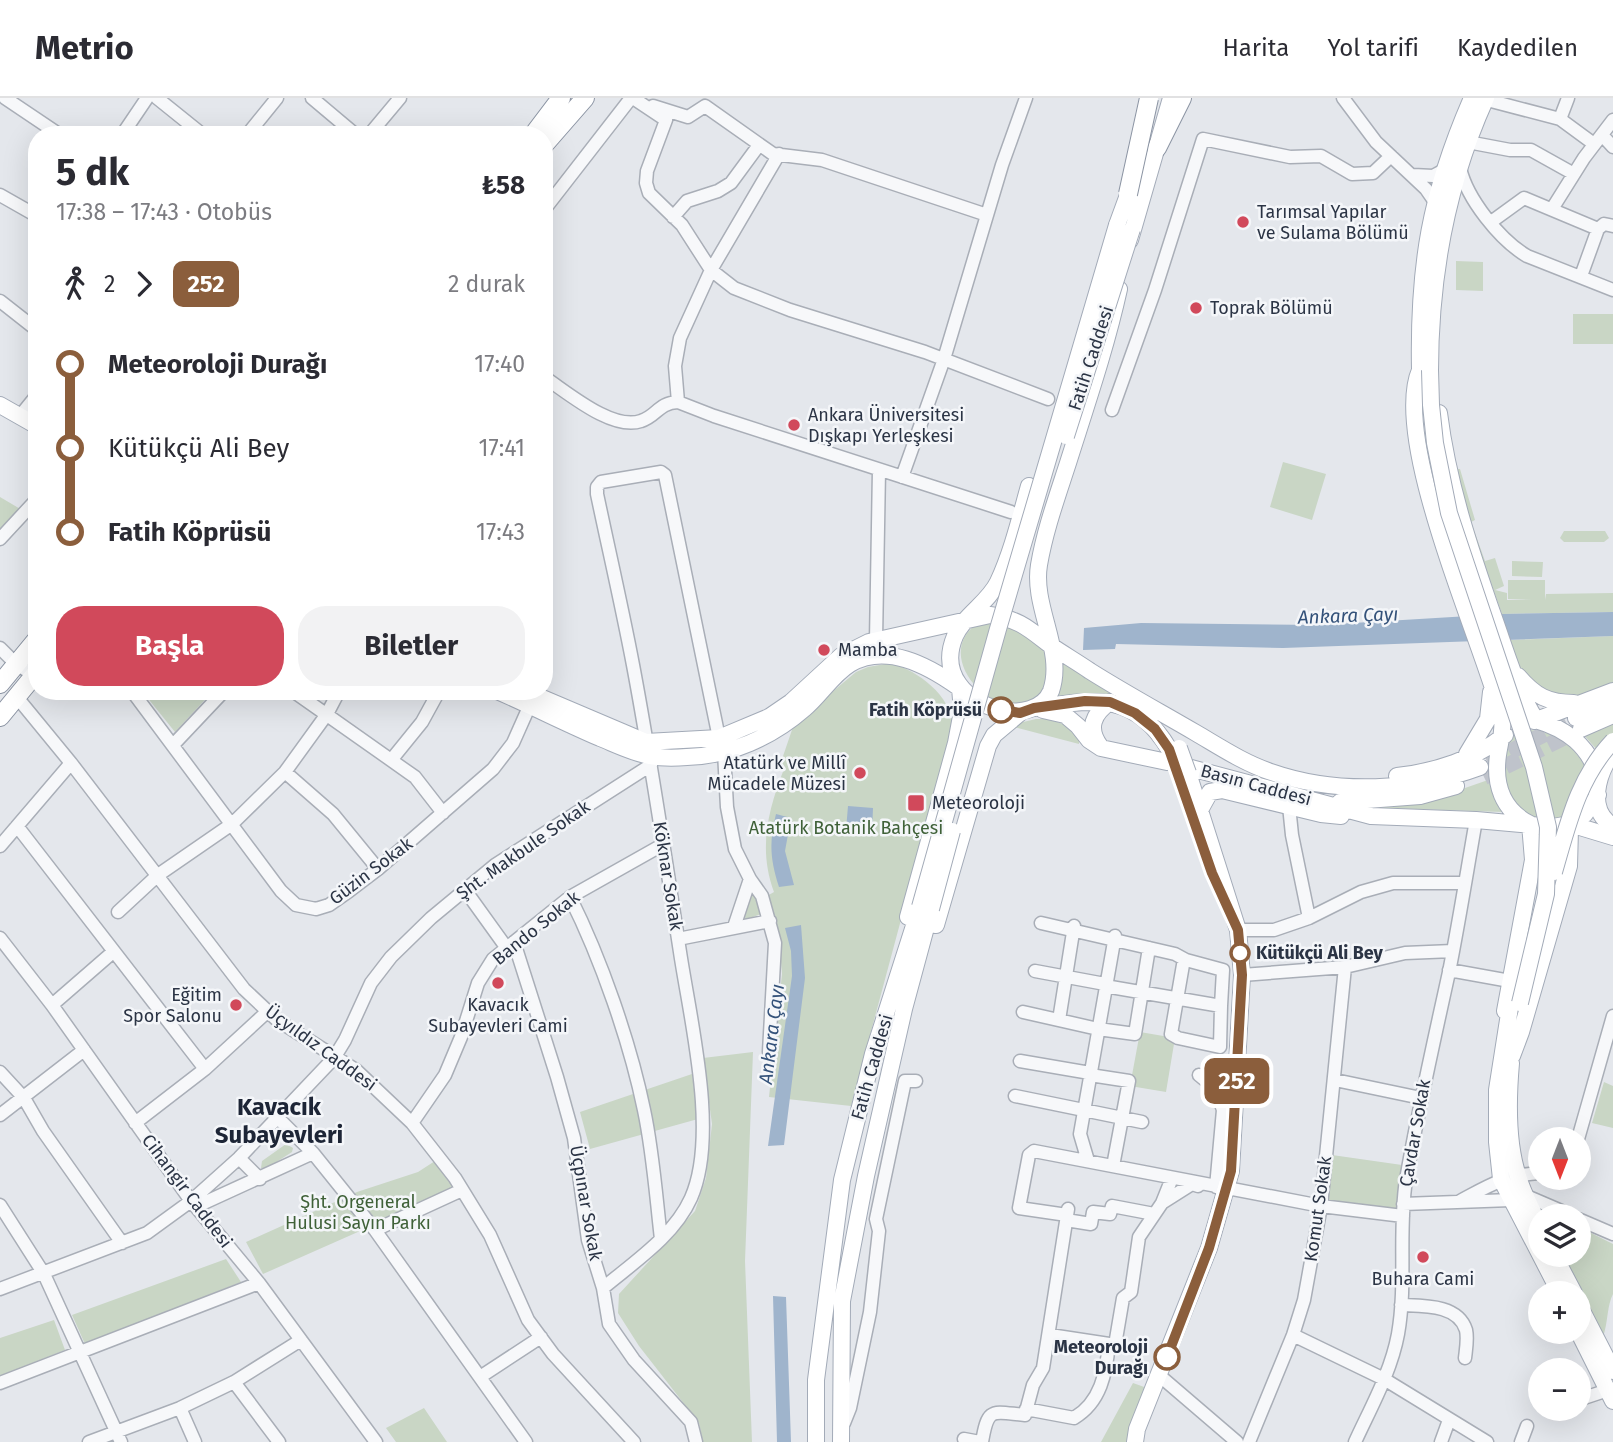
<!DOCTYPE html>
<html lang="tr">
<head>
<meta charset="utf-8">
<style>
	:root { --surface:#fff; --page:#f2f2f3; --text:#2b2b33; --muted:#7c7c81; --line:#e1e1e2; --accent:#d1495b }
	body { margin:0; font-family:"Fira Sans",sans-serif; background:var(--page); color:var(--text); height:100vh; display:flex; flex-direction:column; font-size:26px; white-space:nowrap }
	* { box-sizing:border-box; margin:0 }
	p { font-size:23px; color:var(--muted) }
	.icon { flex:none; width:38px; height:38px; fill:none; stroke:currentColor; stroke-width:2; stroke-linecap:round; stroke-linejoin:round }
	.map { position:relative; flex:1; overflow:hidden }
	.side { position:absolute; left:28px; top:28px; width:525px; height:574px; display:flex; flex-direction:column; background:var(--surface); border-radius:28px; box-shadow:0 7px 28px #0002 }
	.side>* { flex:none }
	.badge { padding:0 14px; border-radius:10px; font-size:24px; line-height:46px }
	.needle { width:46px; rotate:180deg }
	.fabs { position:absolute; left:1528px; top:1029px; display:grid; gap:14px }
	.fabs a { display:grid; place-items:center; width:63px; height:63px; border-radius:50%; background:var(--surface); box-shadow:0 7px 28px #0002; font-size:35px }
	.map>.badge { position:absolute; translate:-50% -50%; box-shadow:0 0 0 4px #fff }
	.legs { display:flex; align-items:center; gap:10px; height:77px; padding:0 28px; font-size:23px }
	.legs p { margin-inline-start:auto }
	.head { display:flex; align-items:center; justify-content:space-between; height:119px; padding:0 28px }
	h1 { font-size:38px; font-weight:700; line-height:52px }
	.action { display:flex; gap:14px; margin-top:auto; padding:14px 28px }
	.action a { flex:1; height:80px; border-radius:28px; background:var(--accent); color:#fff; font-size:28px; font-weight:700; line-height:80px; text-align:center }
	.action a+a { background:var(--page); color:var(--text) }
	ul { padding:0 28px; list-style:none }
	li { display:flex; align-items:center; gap:24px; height:84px; font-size:26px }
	li i { display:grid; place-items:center; width:10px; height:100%; margin:0 9px; background:currentColor }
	li i::after { content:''; width:18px; height:18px; margin:-9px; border:5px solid; border-radius:50%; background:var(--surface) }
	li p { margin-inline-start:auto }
	li:first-child i { background:linear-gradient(#0000 50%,currentColor 0) }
	li:last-child i { background:linear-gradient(currentColor 50%,#0000 0) }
	header { display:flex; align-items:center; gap:42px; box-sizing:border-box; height:98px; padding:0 35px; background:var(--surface); border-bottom:2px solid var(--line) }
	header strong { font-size:33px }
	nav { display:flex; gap:38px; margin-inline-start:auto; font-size:24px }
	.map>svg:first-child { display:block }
</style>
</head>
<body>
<header>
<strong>Metrio</strong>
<nav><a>Harita</a><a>Yol tarifi</a><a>Kaydedilen</a></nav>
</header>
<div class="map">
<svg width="1613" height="1344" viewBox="0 0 1613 1344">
	<rect width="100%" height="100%" fill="#e4e7ec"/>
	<path fill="#c9d6c5" d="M1456,163L1483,164V193L1456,192Z
		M1573,216H1613V246H1573Z
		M1283,364L1326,376L1312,422L1270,409Z
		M1456,371H1460L1475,422L1471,424L1485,463L1495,460L1504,488L1495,492L1507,495V502H1532L1508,501V482H1545V502L1546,496L1613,495V514L1502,516L1466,415Z
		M0,399L22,412L0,435Z
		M1564,433H1605L1609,440L1604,444H1564L1560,440Z
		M1512,463L1543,464L1542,479L1512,478Z
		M980,524L1008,526L1045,550C1047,558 1050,568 1050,577C1049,584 1043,595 1037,599C993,630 928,554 980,524Z
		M1613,538V586L1572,601H1560L1535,588L1518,568L1509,542Z
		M1062,561L1115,597L1091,596L1054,604L1061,580Z
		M891,565C918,573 951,597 953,628L851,1008L769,999L782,876L779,839L767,798L774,794C758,751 768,712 784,671L781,664L794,626L856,574L868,569Z
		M142,593H213L175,634Z
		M1036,621H1049L1074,630L1079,640V646L1014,629L1019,625Z
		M1613,622V636L1598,653L1582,635Z
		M1531,632C1556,634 1577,650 1587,673L1569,720L1545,724L1522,715L1512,702L1503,678L1507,644L1516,636Z
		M1488,682L1502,714L1359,709L1445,697Z
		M754,793L761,816L742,823L749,795Z
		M1140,934L1175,940L1166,994L1130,988Z
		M753,954L745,1163L752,1344H703L699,1325L639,1248L618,1215L619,1196L695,1113L706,1080L712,1026L703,960Z
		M692,976L698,1021L590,1051L580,1014Z
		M1604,984L1613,988V1030L1592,1025Z
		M286,1046L293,1050L292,1054L267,1070H261L262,1063Z
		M1332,1057L1402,1067L1398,1108L1391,1113L1327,1103Z
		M435,1063L452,1088L446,1095L263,1176L246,1144L357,1094L418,1074Z
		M1579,1129L1613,1146V1196C1607,1207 1608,1225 1603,1239L1564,1157H1578Z
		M226,1161L241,1184L85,1246L72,1217Z
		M54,1222L65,1252L0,1278V1240Z
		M1133,1285L1147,1290L1130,1344H1101Z
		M424,1310L447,1344H396L386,1330Z"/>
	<path fill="#9fb4cc" d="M1613,514V538L1283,550L1116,546L1115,551L1083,552L1084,530L1141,525L1320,527L1502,516Z
		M848,708L873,710L872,734L862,733L859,730L856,732H846Z
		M776,716L791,720L785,753L794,787L779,789C770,761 769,744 776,716Z
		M801,827L805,880L784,1047L768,1048L792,878L791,853L785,830Z
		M773,1198L786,1199L791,1344H777Z"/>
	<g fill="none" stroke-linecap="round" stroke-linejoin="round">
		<path stroke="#bfc3cb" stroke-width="16" stroke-dasharray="16 8" stroke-linecap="butt" d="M1488,665L1576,620
			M1484,679L1579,632"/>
		<defs>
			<path id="minor" d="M5,0L60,37
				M157,0L203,37
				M312,0L356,37
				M633,0L666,22L647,73L646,85L649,95L682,127L711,172L734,190L790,212L925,254L1048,301
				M1343,0L1376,44L1426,91L1435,104
				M1491,3L1560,21L1594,46
				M653,8L688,19L705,8L773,56L822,62L987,117
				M1560,21L1568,0
				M122,37L147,0
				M247,37L277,0
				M369,37L400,0
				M1602,37L1613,49
				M1473,45L1510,52H1531L1574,76
				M779,56L711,172L680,240L675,268L678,304L714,318L1011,414
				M1460,70C1467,101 1500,142 1527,158L1613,192
				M1413,77L1433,78L1444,72
				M0,97L37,118
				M1552,111L1584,60L1613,22
				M544,112L631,0
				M673,119L687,103L718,93L731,85L759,47
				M1491,124L1524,100L1598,131
				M1581,178L1598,131L1604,126L1613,128
				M0,203L37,232
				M544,279C567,294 612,333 641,323C657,318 658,305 678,304
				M1112,312L1155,192L1203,41L1290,59L1321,58L1352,76L1373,75L1391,58
				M20,318L37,297
				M902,379L944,261L1002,67L1026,0
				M0,441L37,401
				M876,542L879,372
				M0,550L16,566L34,577
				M132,593L281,793L296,807L316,811L329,807L349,793L378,771L493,671L513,645L529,609
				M293,593L415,679L443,715
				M16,598L71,665L244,891L277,922L356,972L412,1025L455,1080L490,1137L528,1222L553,1256L634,1344
				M173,647L224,593
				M724,654L727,709L735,751L750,781L762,798L775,845L769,954
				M392,661L422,624L439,593
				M285,674L333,716L378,771
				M1289,708L1292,737L1309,820
				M17,728L205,971
				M0,748L71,665
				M465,792L506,849
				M570,799C601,861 630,944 644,1012C653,1054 656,1098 661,1141
				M118,814L158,777L232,726L285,674L327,616L339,593
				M1041,825L1175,856L1186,862L1223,872L1221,908L1105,888
				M734,829L750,781
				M1238,832H1274L1309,820L1361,794L1393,785H1465
				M0,840L52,907L191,1103L259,1185L376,1344
				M678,841L770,823
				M514,844L557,979L574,1040L588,1142L603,1190L609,1226L634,1262L691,1324L696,1344
				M1184,861L1171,936L1178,940L1220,949L1221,908
				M1449,872L1510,883
				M1035,873L1105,886
				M1242,877L1345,869L1405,855L1453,853
				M52,907L113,854
				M1023,914L1098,931L1135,936L1149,850
				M1059,922L1074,828
				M1020,963L1090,975
				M0,974L24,1000L43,1033L122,1145
				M1090,977L1129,983L1113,1068
				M1199,977L1216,991L1223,1012L1216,1089
				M1335,982L1421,1000
				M1015,998L1142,1024
				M0,1017L84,952
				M278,1020L313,1055L375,1132L526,1344
				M135,1025L205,971L268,913
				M412,1025L445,977L461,939L478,885L493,861L570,799L664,746
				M1578,1041L1613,918
				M239,1060L260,1081
				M1088,1063L1080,1036L1115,838
				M191,1103L206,1104L313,1055
				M1460,1103C1490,1087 1505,1077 1540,1075
				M1162,1105L1192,1086L1198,1088
				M1403,1106L1511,1102L1524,1097L1573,1118
				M0,1107L44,1176L121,1344
				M1067,1117L1019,1110L1029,1057L1034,1053L1321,1108L1403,1118
				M1578,1121L1613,1136
				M1066,1122L1091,1126L1093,1114L1110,1116L1112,1108L1154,1116
				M375,1132L462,1092
				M603,1190C634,1164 674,1138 691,1100C719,1037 690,921 680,854C665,758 651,662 633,567C622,509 609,453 597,396V389L601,384L661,374L665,377L719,640
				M0,1191L147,1135L191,1103L239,1060L334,960L345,942L371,885L391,859L431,820L495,767L651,667
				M1401,1207C1423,1208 1458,1206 1466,1232C1468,1241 1466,1251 1465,1260
				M1050,1237L1109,1246
				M1293,1237L1384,1281L1487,1344
				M1160,1278L1237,1344
				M480,1279L541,1239
				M234,1284L279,1344
				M0,1285L259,1185
				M1578,1302L1608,1292
				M180,1310L195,1344
				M1026,1311L1074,1320C1101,1304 1106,1275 1109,1246L1115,1247L1123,1200L1131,1194L1139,1139L1162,1105L1172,1080
				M844,1325L850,1310L870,1214L879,1133L876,1121L905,983H916
				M964,1341L980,1344
				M89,1344L180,1310L234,1284L301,1242
				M982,1344C988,1308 992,1314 1025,1317L1033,1287L1043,1270L1068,1111
				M1249,1344L1293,1237L1304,1202L1321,1108L1345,869
				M1355,1344C1371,1309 1391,1274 1398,1236C1407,1185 1398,1133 1406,1082C1418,1012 1434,943 1449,874C1459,824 1467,773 1476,722
				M1441,1344L1449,1322
				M1521,1344L1527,1328"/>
			<path id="major" d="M1472,0C1430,96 1418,168 1420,272C1390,341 1482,543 1502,619C1504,633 1500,643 1498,657C1494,686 1502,712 1530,726
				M1117,127L1132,86
				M1130,142L1171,0
				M1430,273C1430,178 1447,86 1486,0
				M0,307L37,328
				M1439,315C1448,387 1471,454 1495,523C1507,557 1517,592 1536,622C1567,631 1589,648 1599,680
				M1029,388C1020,420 1012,454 998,484C988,505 964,517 955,538C939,576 966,604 1001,612C1019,616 1043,612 1051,593C1065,553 1032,509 1039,467C1045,432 1057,399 1068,365C1086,308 1106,250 1119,191
				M1518,578C1535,598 1548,605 1574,605
				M497,593C532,608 565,625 600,640C615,646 633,655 650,658C661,660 675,660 687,659C730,658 772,639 804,611C820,598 832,577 850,566C886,545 927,567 958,589
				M526,593L646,644L719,640L769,619L791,604L841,558L869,544L990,517C1019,521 1028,530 1050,547C1063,556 1077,564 1090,573C1125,595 1160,614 1196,635C1220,649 1244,665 1271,674C1337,697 1415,693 1480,669
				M1034,610C1092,602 1134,592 1169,651
				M1043,612L1065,617L1078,628L1089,642L1101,650L1167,664
				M1576,620L1613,605
				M1534,623L1613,593
				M1581,631L1613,617
				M1100,648C1087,630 1093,616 1110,604
				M1613,654C1598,675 1586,712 1613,728
				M1467,656L1488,621L1491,594
				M1191,670L1371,718L1476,722L1553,729L1570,726L1585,716L1598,697
				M1397,678C1435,674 1475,661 1505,637
				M1340,704L1420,698L1456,688
				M1200,712L1210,694L1222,692L1321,716L1341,718
				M1570,726L1613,739
				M908,819L956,645L962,613L960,590
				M936,827L988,648L994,637L1020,615
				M1511,903L1497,992V1044L1501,1081L1560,1195
				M1505,913L1533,762L1530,726
				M1512,958L1521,934L1569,768L1570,731
				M1511,965C1508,999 1507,1045 1518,1078C1523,1096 1532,1112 1540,1128
				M1554,1157L1574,1195
				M1578,1205L1613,1273
				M1578,1233L1613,1303
				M816,1344V1282L842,1082L873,956L920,809
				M841,1344L842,1203L866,1078L904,911L931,811
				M1135,1344L1137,1331L1209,1150L1231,1073L1242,877L1238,832L1188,675"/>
			<path id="highway" d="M533,37L561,0
				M544,47L585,0
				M1157,50L1182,0
				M0,586L37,541
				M0,619L37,574"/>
		</defs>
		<use href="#minor" stroke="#a9aeb7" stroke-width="15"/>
		<use href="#major" stroke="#a3abb8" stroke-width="18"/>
		<use href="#highway" stroke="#8b94a3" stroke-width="20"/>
		<use href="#minor" stroke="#f7f8fa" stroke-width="12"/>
		<use href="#major" stroke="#fff" stroke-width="16"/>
		<use href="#highway" stroke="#fff" stroke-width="18"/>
		<defs>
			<path id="major-bridge" d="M1430,272L1431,307L1435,345L1449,415L1534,669L1548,729L1546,796L1520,905
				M1066,338L1132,131
				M1179,650L1188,675
				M1554,774C1568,726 1578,680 1613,643
				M920,809L998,531L1117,127
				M931,811L952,733"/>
			<path id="highway-bridge" d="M1128,96L1149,0"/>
		</defs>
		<use href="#major-bridge" stroke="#a3abb8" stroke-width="18" stroke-linecap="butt"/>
		<use href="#highway-bridge" stroke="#8b94a3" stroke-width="20" stroke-linecap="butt"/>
		<use href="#major-bridge" stroke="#fff" stroke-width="16"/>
		<use href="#highway-bridge" stroke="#fff" stroke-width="18"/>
	</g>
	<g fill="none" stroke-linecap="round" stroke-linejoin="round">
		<defs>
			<path id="line-1" d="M1001,612L1020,615L1034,610L1085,603L1110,604L1135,615L1155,631L1169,651L1212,775L1238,832L1242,877L1231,1073L1209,1150L1167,1259"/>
		</defs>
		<use href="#line-1" stroke="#fff" stroke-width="16"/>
		<use href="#line-1" stroke="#8b5e3c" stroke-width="10"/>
	</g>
	<g fill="#d1495b" stroke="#f4f6f9" stroke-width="2.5">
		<circle cx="1243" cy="124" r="7"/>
		<circle cx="1196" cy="210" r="7"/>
		<circle cx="794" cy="327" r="7"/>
		<circle cx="824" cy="552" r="7"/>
		<circle cx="860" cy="675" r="7"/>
		<rect x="907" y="696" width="18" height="18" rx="3.5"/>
		<circle cx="498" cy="885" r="7"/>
		<circle cx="236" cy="907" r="7"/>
		<circle cx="1423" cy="1159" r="7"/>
	</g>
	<g fill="#fff" stroke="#8b5e3c" stroke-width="3.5">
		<circle cx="1001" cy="612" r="12"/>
		<circle cx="1240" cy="855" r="9"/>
		<circle cx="1167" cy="1259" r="12"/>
	</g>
	<g text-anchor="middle" stroke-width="5" stroke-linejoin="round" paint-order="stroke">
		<g font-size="18" fill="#2b3445" stroke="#f4f6f9" text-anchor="start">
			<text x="1257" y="120">Tarımsal Yapılar<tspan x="1257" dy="21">ve Sulama Bölümü</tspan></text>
			<text x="1210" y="216">Toprak Bölümü</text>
			<text x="808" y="323">Ankara Üniversitesi<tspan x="808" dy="21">Dışkapı Yerleşkesi</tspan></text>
			<text x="838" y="558">Mamba</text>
			<text x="846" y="671" text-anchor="end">Atatürk ve Millî<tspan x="846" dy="21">Mücadele Müzesi</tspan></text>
			<text x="932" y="711">Meteoroloji</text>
			<text x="222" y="903" text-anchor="end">Eğitim<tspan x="222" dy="21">Spor Salonu</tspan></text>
			<text x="498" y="913" text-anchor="middle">Kavacık<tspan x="498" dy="21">Subayevleri Cami</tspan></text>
			<text x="1423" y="1187" text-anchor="middle">Buhara Cami</text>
		</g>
		<g font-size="18" fill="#2b3445" stroke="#f4f6f9">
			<text transform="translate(1091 260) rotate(-72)" y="6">Fatih Caddesi</text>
			<text transform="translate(1256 687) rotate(15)" y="6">Basın Caddesi</text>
			<text transform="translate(523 752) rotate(-35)" y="6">Şht. Makbule Sokak</text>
			<text transform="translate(371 773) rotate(-37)" y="6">Güzin Sokak</text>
			<text transform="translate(668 778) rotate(81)" y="6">Köknar Sokak</text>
			<text transform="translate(536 830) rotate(-39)" y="6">Bando Sokak</text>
			<text transform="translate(321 950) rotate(36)" y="6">Üçyıldız Caddesi</text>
			<text transform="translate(872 969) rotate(-74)" y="6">Fatih Caddesi</text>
			<text transform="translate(1415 1035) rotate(-80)" y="6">Çavdar Sokak</text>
			<text transform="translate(187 1093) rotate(53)" y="6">Cihangir Caddesi</text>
			<text transform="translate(586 1105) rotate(80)" y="6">Üçpınar Sokak</text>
			<text transform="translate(1318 1111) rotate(-82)" y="6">Komut Sokak</text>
		</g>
		<g font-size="18" font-weight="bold" fill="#2b3445" stroke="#f4f6f9" text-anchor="end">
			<text x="982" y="618">Fatih Köprüsü</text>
			<text x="1256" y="861" text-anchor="start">Kütükçü Ali Bey</text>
			<text x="1148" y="1255">Meteoroloji<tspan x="1148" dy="21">Durağı</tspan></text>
		</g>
		<g font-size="18" fill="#3f6138" stroke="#f4f6f9">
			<text x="846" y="736">Atatürk Botanik Bahçesi</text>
			<text x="358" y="1110">Şht. Orgeneral<tspan x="358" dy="21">Hulusi Sayın Parkı</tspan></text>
		</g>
		<g font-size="19" font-style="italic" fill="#34527a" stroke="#f4f6f9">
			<text transform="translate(1348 517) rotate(-2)" y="7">Ankara Çayı</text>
			<text transform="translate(771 936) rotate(-83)" y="7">Ankara Çayı</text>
		</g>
		<g font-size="24" font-weight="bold" fill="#1d2536" stroke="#f4f6f9">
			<text x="279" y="1017">Kavacık<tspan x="279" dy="28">Subayevleri</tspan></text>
		</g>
	</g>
</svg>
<div class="fabs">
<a><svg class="needle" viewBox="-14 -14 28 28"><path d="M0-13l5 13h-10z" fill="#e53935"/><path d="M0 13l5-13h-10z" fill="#7c7c81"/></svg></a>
<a><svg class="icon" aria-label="layers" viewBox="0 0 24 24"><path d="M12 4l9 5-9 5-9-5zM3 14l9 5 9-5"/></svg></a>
<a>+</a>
<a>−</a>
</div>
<b class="badge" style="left:1237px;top:983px;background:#8b5e3c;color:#fff">252</b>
<section class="side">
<div class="head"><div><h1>5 dk</h1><p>17:38 – 17:43 · Otobüs</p></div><b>₺58</b></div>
<div class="legs"><svg class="icon" aria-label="walk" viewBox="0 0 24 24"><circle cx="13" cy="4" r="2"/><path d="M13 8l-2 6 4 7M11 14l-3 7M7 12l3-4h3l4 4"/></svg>2<svg class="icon" aria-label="forward" viewBox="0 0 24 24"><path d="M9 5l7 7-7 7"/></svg><b class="badge" style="background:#8b5e3c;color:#fff">252</b><p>2 durak</p></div>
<ul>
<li><i style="color:#8b5e3c"></i><b>Meteoroloji Durağı</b><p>17:40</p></li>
<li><i style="color:#8b5e3c"></i><span>Kütükçü Ali Bey</span><p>17:41</p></li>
<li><i style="color:#8b5e3c"></i><b>Fatih Köprüsü</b><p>17:43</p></li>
</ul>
<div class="action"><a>Başla</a><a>Biletler</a></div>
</section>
</div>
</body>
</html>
